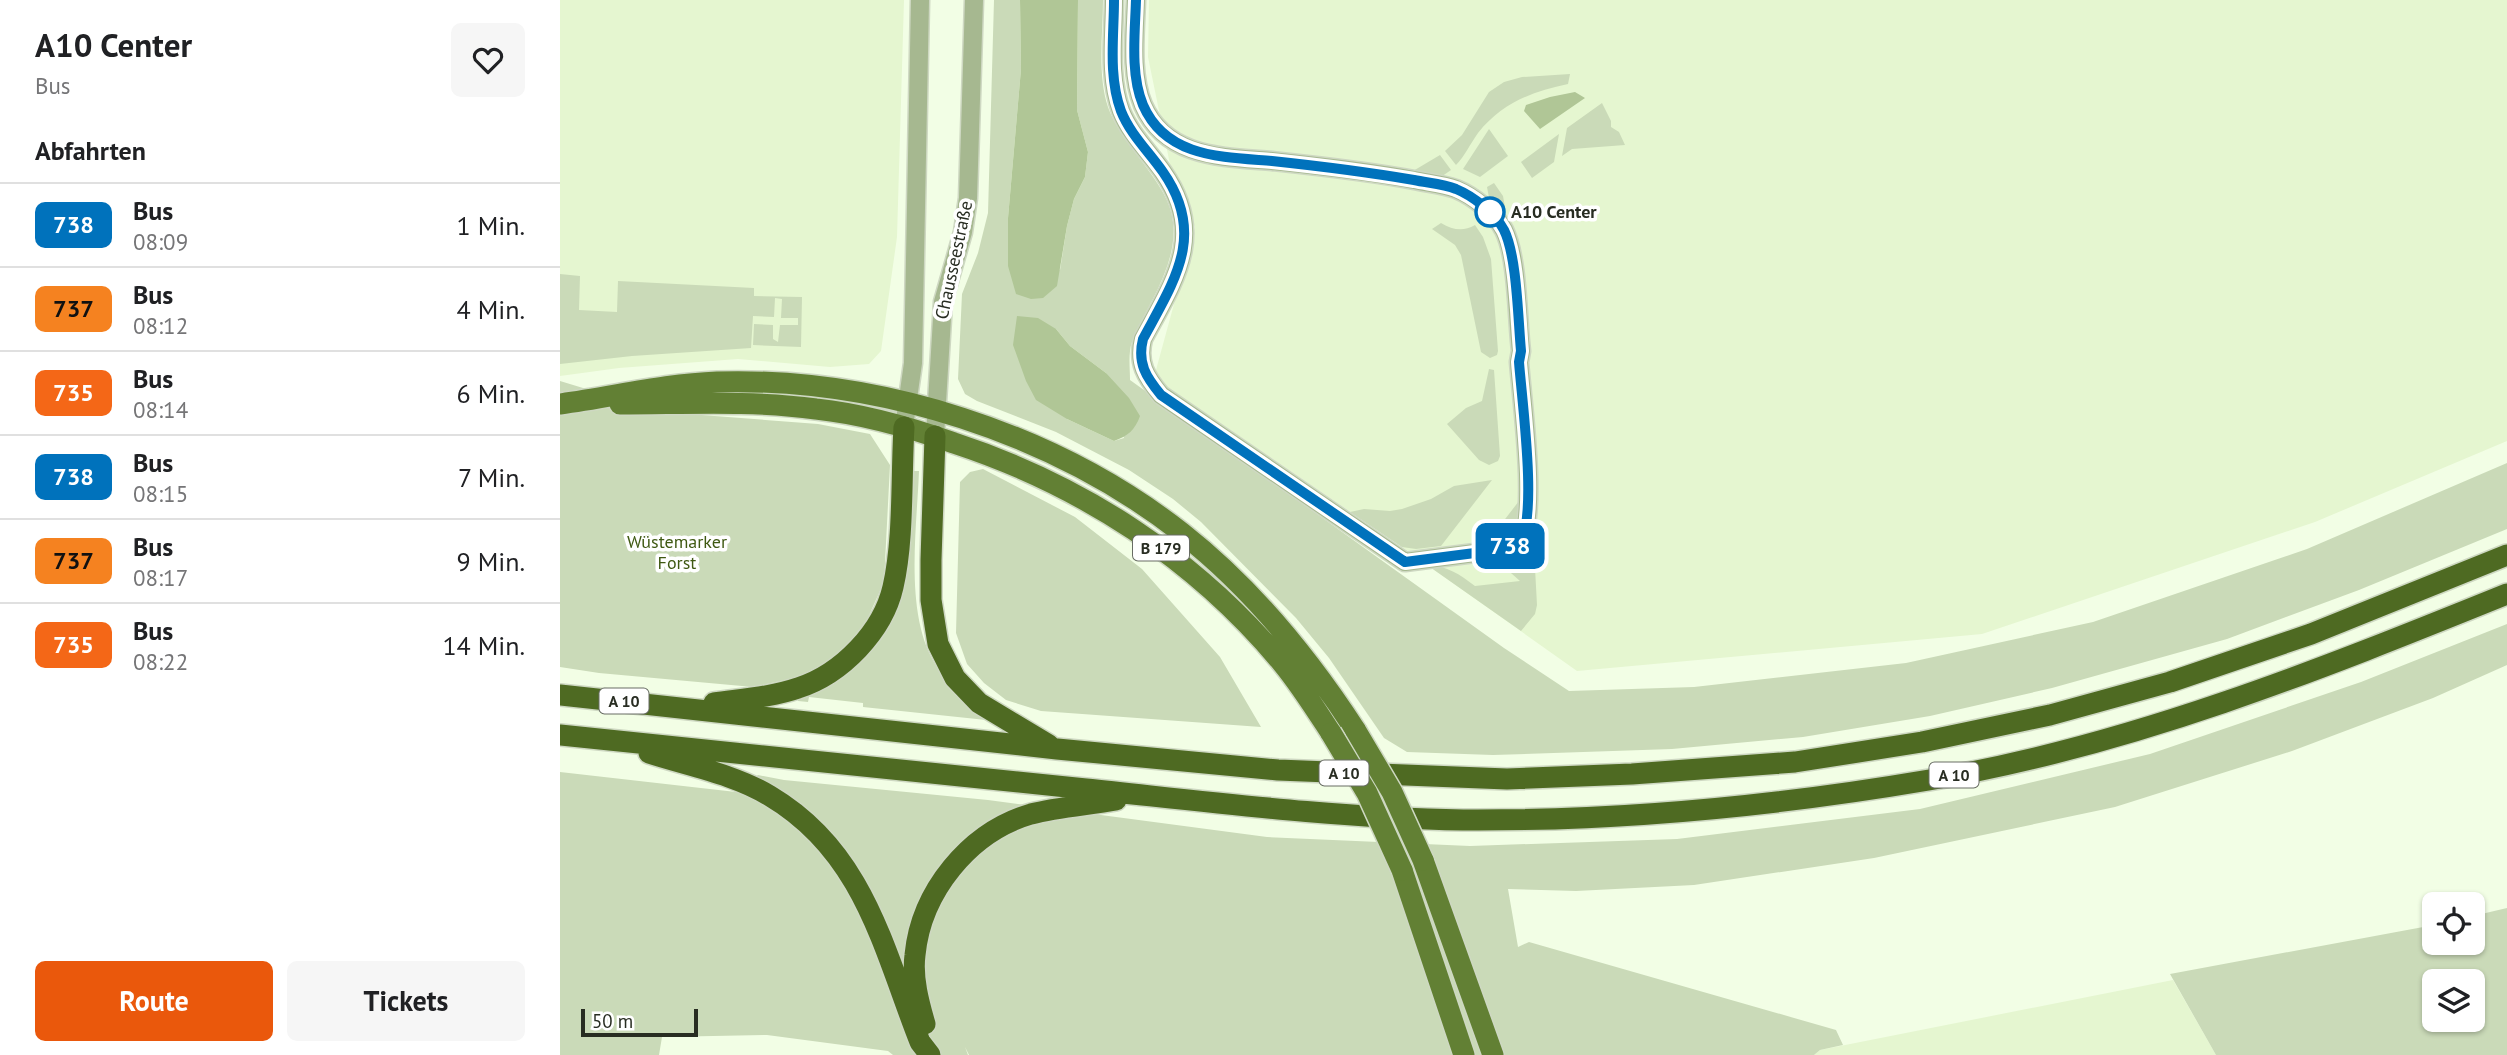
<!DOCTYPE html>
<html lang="de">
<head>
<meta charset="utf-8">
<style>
	:root { --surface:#fff; --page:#f6f6f6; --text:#202124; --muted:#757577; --line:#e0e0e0; --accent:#ea580c }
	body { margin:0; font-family:"PT Sans",sans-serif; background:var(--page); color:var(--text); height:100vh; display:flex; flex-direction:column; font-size:26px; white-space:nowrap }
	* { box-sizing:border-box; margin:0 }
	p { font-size:23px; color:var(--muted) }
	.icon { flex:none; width:38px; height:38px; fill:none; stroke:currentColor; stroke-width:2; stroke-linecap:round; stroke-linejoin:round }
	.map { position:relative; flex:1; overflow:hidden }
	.drawer { display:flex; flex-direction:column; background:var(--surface); width:560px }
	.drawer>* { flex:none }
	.badge { padding:0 14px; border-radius:10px; font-size:24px; line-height:46px }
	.buttons { position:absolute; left:1862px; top:892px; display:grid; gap:14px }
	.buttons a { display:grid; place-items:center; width:63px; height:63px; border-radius:10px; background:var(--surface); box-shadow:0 2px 5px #0004; font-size:35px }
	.scale { position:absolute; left:21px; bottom:18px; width:117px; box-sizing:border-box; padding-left:7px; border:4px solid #282d22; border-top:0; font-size:19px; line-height:24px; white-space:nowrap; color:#282d22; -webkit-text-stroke:5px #fff; paint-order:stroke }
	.map>.badge { position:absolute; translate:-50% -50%; box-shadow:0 0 0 4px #fff }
	h2 { padding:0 35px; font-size:26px; line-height:63px }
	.round { display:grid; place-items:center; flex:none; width:74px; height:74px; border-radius:10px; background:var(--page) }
	.overview { display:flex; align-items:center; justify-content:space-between; height:119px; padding:0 35px }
	h1 { font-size:33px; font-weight:700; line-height:52px }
	.button { display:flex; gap:14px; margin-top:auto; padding:14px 35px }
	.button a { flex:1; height:80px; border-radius:10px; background:var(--accent); color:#fff; font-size:28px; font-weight:700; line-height:80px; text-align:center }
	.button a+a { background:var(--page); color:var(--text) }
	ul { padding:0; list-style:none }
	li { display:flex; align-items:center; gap:21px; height:84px; padding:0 35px; border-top:2px solid var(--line) }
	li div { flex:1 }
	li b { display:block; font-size:26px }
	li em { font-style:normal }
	li .badge { min-width:77px; font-weight:700; text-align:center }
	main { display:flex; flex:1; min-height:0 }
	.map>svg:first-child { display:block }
</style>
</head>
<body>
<main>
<section class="drawer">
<div class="overview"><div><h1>A10 Center</h1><p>Bus</p></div><a class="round"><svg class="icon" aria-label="heart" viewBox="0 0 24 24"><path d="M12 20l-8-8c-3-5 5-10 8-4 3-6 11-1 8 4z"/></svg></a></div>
<h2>Abfahrten</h2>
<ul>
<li><span class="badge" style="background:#0072bc;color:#fff">738</span><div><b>Bus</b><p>08:09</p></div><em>1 Min.</em></li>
<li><span class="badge" style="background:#f58220;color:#111">737</span><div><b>Bus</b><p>08:12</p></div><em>4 Min.</em></li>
<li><span class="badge" style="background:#f46717;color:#fff">735</span><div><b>Bus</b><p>08:14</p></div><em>6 Min.</em></li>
<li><span class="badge" style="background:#0072bc;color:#fff">738</span><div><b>Bus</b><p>08:15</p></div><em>7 Min.</em></li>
<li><span class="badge" style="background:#f58220;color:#111">737</span><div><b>Bus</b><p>08:17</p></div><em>9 Min.</em></li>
<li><span class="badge" style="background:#f46717;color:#fff">735</span><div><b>Bus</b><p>08:22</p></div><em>14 Min.</em></li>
</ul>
<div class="button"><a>Route</a><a>Tickets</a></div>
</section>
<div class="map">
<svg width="1947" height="1055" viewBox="0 0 1947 1055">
	<rect width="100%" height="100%" fill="#f2fee5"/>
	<path fill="#e5f6d0" d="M0,0H344L337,237L321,351L309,364L270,367L178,359L59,368L0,376Z
		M589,0H1947V441L1755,522L1422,634L1017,671L842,547L629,402L590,392L635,227L613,179L588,57Z
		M1613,980L1656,1055H1254L1260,1050Z"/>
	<path fill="#cadab8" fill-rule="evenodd" d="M434,0H460L461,69L448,218L500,270L507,226L514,199L525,177L528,152L517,110L518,0H543C543,34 537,73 548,107C561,146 610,183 613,222C618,266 587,304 572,342C568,353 570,368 570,380L944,648L1009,691L1134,687L1346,663L1533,622L1747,549L1947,463V529L1799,590L1667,639L1492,688L1370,716L1243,737L1112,749L933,755L847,752L824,738L769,658L736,618L641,522L613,499L569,470L496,432L417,401L405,394L398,379L402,294L418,253L428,213ZM496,329L510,346L546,373L564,438L554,441L507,419Z
		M1010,74L1008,84C971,92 942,103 918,133C910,144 905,156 896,165L885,151L902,135L929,92L944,82L962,77Z
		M1042,103L1051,121V127L1059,132L1065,145L1012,149L1002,156L1007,128Z
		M929,129L948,156L920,177L903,169Z
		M999,134L994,162L972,178L961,162Z
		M880,155L891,170L878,179L848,174Z
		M934,183L943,196L945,207L930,203L927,187Z
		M881,223C893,230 903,232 915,225L923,237L931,259L938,351L937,355L930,358L921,352L901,255L895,245L872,229Z
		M0,274L20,276L19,310L57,312L58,281L194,288V296L242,297L241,347L193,345L194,324L213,325V339L218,342L220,325H238V318H221L222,299L215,298L214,317L193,316L191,348L72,356L0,364Z
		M929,369L934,370L940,456L938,461L929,465L919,460L887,424L906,408L922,401Z
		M0,381L102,412L258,424L310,434L330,465L324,582L302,631L276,657L244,676L193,687L39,673L0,667Z
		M423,469L515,517L582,569L660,657L701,727L481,711L446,700L424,683L407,664L396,633L400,482L410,472Z
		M348,471H359C357,528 343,619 378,668C392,686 412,702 428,718L426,720L303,707V703L249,697L248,702L238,701V697L319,634Z
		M932,480L881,546L856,549L842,547L790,512L804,509L830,511L842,509L871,499L894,486Z
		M959,501C958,525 960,534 933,540L932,536Z
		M973,531L977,605L975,614L961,631L867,565C888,566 899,574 915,586L960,581L934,558C960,549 958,559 973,531Z
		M1947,624V665L1873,698L1732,751L1555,807L1314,858L1134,885L1016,891L948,889L958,947L969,942L1276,1030L1283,1045L1260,1050L1254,1055H409L405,1047L408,1055H333L328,1051L207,1035L102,1037L99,1055H0V772L176,792L198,775L224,780L428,800L707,837L910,846L1117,839L1360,809L1590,754L1801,682Z
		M1947,908V1055H1656L1610,974L1874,925V943H1913V916ZM1874,982H1913V1020H1874Z"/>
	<path fill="#b0c696" d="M460,0H518L517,110L528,152L525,177L514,199L507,226L497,286L483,298L471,299L456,294L448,266V218L461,69Z
		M1015,92L1025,98L980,129L964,111L966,105L990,97Z
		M457,316L478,318L496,329L510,346L546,373L569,398L580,416C575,430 568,436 554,441L507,419L476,400L466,381L453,345Z"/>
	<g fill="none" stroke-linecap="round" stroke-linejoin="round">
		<defs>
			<path id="minor" d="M554,0C554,36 548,76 561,111C570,134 589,152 603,172C647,235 614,281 583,339C577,363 586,377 601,395L845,562L938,550L961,542C977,510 962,401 959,362L961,351C957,318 958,258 944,230C935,213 913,196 896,189C883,184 868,183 854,180C807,171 759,166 712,161C663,157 606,158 583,105C570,74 575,33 576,0
				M344,427L353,363L360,0
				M375,436L383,302L403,232L408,198L414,0"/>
			<path id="major" d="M0,404C53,397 104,384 157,382C319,377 494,433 622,533C692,588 748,657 796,731
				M60,404C126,404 190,400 256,409C303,414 349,427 394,443C522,485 636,559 723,664C741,686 756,710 771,733
				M863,860L933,1055
				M842,870L904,1055"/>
			<path id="highway" d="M375,436L371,560V600L378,644L395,678L419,703L489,745
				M0,695L497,749L718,770L947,779L1072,774L1235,762L1362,742L1490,715L1610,682L1751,634L1947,555
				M154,703C182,699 212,697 238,688C282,674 323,631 333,587C344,540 341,476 344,427
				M0,735C175,752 350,771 526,789C651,802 777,818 903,820C1059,821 1216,806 1369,780C1570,746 1759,670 1947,594
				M89,753C129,766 174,774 210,796C304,852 323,948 360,1042L370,1055
				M365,1024C359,1003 352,978 355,955C361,892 409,832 471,814C498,807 528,805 556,800"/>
		</defs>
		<use href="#minor" stroke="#ced8c2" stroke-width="21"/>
		<use href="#major" stroke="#ced8c2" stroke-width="24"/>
		<use href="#highway" stroke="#ced8c2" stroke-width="24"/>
		<use href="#minor" stroke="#a6b890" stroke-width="18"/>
		<use href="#major" stroke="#628034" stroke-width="21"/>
		<use href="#highway" stroke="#4e6a22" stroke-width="21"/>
		<defs>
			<path id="major-bridge" d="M796,731L832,792L863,860
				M771,733L807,793L842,870"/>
		</defs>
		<use href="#major-bridge" stroke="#ced8c2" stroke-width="24" stroke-linecap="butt"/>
		<use href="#major-bridge" stroke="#628034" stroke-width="21"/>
	</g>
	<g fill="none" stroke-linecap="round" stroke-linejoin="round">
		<defs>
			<path id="line" d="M554,0C554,36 548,76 561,111C570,134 589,152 603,172C647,235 614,281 583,339C577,363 586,377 601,395L845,562L938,550L961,542C977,510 962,402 959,362L961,351C958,319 957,256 944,230C935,213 913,196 896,189C883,184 868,183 854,180C807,172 759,166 712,161C663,157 606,158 583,105C570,74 575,33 576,0"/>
		</defs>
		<use href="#line" stroke="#fff" stroke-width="16"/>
		<use href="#line" stroke="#0072bc" stroke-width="10"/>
	</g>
	<circle fill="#fff" stroke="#0072bc" stroke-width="3.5" cx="930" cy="212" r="14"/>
	<g text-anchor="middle" stroke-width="7" stroke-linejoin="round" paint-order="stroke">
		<g fill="#fff" stroke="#686c64" stroke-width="2">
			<rect x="573" y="535.5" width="56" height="25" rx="5"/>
			<rect x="39.5" y="688.5" width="49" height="25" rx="5"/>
			<rect x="759.5" y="760.5" width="49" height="25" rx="5"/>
			<rect x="1369.5" y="762.5" width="49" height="25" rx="5"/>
		</g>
		<g font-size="16" font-weight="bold" fill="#282d22">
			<text x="601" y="554">B 179</text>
			<text x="64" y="707">A 10</text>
			<text x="784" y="779">A 10</text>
			<text x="1394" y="781">A 10</text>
		</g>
		<g font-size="18" font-weight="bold" fill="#282d22" stroke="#fff" text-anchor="start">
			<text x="951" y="218">A10 Center</text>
		</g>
		<g font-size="18" fill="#282d22" stroke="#fff">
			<text transform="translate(394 260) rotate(-78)" y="6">Chausseestraße</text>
		</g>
		<g font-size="18" fill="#3f5912" stroke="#fff">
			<text x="117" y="548">Wüstemarker<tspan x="117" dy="21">Forst</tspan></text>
		</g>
	</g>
</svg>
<div class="buttons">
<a><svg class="icon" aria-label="locate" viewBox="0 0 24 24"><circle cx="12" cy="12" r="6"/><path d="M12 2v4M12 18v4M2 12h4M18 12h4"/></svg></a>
<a><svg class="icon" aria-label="layers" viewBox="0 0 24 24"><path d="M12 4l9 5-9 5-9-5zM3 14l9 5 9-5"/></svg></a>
</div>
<div class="scale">50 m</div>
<b class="badge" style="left:950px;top:546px;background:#0072bc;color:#fff">738</b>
</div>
</main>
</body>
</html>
